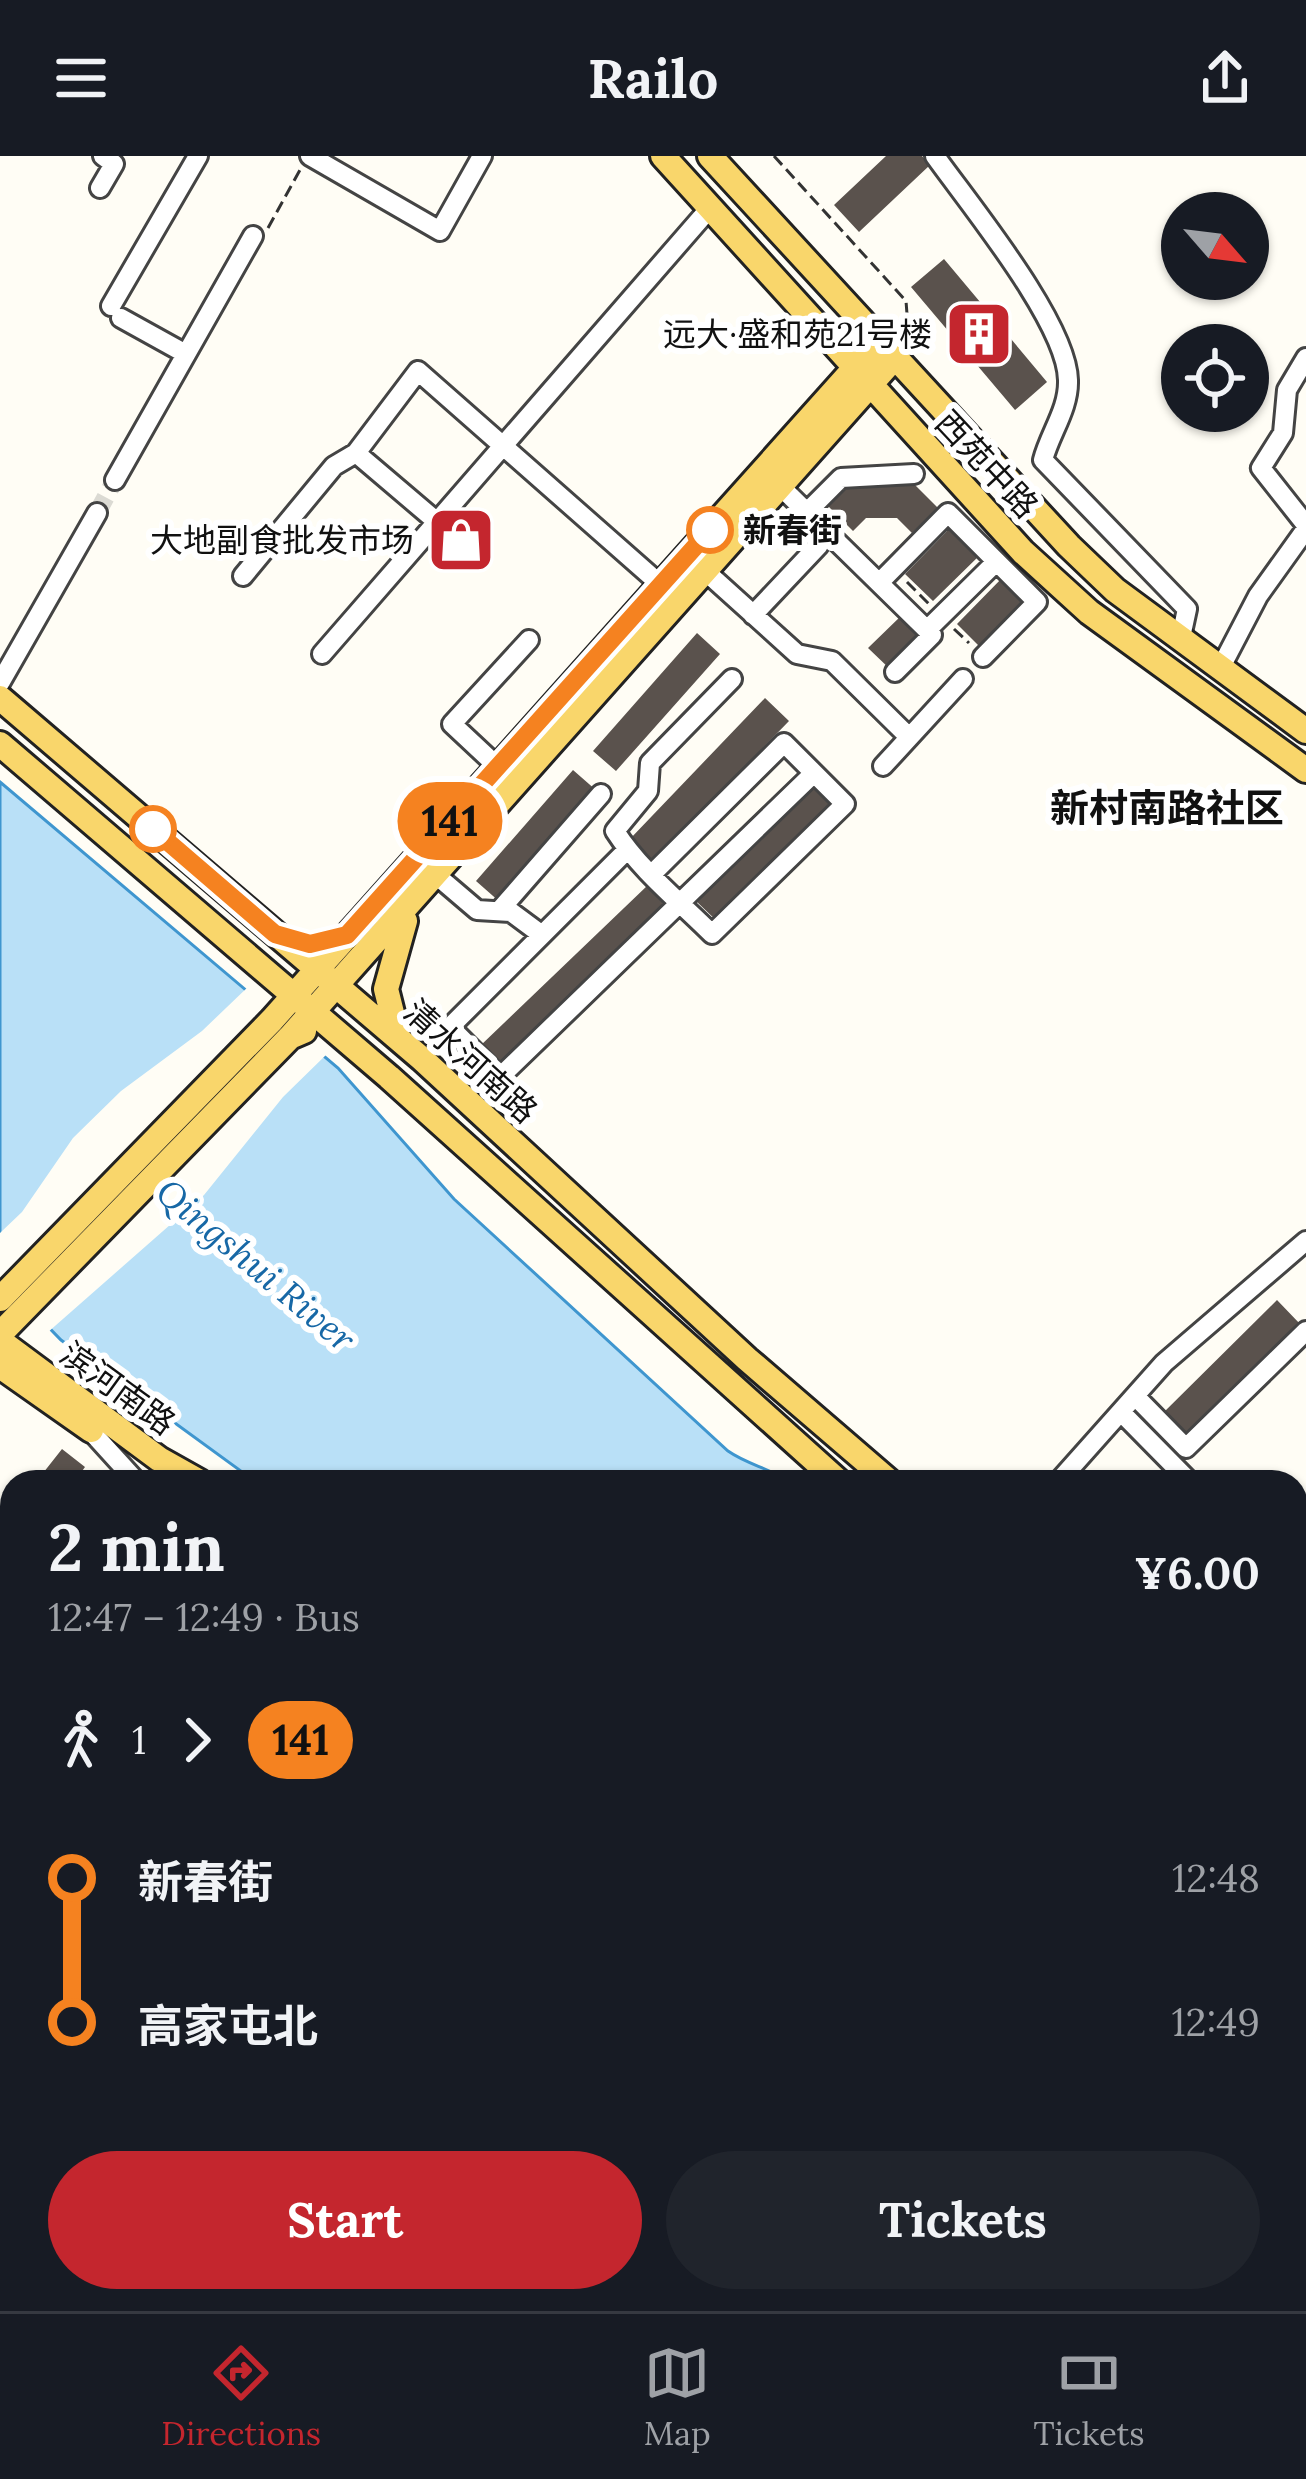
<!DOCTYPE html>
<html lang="en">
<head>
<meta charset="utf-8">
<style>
	:root { --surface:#171b24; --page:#20242c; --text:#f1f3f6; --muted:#9ea1a6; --line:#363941; --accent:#c4262e }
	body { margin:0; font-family:Lora,"Noto Sans SC",serif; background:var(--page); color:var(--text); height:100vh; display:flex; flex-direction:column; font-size:45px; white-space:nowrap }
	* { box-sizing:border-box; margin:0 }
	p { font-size:39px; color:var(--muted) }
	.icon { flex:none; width:66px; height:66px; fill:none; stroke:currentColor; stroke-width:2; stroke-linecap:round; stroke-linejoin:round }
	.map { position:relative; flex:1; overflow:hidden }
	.side { position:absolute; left:0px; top:1314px; width:1308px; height:843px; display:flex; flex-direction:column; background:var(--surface); border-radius:36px 36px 0 0; box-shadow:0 3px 9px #0004 }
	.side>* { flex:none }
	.badge { padding:0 24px; border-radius:39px; font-size:42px; line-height:78px }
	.needle { width:78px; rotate:118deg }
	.fabs { position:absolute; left:1161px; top:36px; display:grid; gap:24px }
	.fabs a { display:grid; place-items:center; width:108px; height:108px; border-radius:50%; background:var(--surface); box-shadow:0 3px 9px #0004; font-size:60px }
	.map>.badge { position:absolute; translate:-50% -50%; box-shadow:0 0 0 6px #fff }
	.legs { display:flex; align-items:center; gap:18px; height:132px; padding:0 48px; font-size:39px }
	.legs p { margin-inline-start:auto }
	.summary { display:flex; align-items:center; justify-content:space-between; height:204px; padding:0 48px }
	h1 { font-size:66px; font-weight:700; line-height:90px }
	.action { display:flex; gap:24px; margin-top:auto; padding:24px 48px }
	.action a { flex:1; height:138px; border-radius:72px; background:var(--accent); color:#fff; font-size:48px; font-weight:700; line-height:138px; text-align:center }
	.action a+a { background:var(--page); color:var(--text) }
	ul { padding:0 48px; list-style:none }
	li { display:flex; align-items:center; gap:42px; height:144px; font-size:45px }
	li i { display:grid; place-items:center; width:18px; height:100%; margin:0 15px; background:currentColor }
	li i::after { content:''; width:30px; height:30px; margin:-15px; border:9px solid; border-radius:50%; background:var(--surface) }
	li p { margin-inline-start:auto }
	li:first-child i { background:linear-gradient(#0000 50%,currentColor 0) }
	li:last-child i { background:linear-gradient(currentColor 50%,#0000 0) }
	header { display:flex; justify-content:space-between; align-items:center; height:156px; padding:0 48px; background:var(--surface); font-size:54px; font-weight:700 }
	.dock { display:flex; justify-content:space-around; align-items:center; height:168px; border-top:3px solid var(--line); background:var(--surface); font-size:33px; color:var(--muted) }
	.dock a { display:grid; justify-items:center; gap:6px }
	.dock .active { color:var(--accent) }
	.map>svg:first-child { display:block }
</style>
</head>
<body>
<header><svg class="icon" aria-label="menu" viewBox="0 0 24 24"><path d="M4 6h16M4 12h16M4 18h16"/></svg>Railo<svg class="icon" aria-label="share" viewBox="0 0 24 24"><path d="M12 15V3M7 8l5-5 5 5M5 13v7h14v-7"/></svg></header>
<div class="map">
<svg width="1306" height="2155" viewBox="0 0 1306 2155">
	<rect width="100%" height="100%" fill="#fffdf5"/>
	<path fill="#b9e0f7" stroke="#3f96cf" stroke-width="3" d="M0,626L338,912L454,1043L728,1295C748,1309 770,1312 789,1326H256L61,1184L0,1121Z
		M1296,1751L1306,1759V2132L1296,2124Z"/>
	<path fill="#fffdf5" d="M250,829L328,897L283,941L204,1039L47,1177L0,1130V1077L22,1056L73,982L121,935L202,875Z"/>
	<path fill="#5a524d" d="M886,0H922L930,9L859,76L834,49Z
		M944,103L1047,226L1015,254L911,131Z
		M913,327L938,352L912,377L897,362H866L853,375L828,350L848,329Z
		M953,369L982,397L933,445L905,418Z
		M1005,419L1033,447L984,495L957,468Z
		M903,458L926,481L892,515L868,492Z
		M697,477L720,498L616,615L593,595Z
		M765,542L789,565L652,706L629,684Z
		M573,614L597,635L501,747L476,725Z
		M818,626L840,648L720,768L697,746Z
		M648,729L669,751L501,912L480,890Z
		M1277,1144L1301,1169L1186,1284L1161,1259Z
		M62,1293L85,1311L74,1326H36Z
		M12,1356V1393L0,1384V1371Z
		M266,2145H315L307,2155H258Z
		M471,2145H512L517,2149L512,2155H463Z
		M605,2145H655L647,2155H597Z
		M731,2145H774L765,2155H743Z
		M884,2145H927L919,2155H876Z
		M1040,2145H1088L1101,2155H1053Z"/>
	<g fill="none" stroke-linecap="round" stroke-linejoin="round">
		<path stroke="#dbdad3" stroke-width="18" stroke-dasharray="18 9" stroke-linecap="butt" d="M97,357L115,324"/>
		<defs>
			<path id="minor" d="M310,0L440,75L482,0
				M935,0C970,49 1067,167 1068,224C1069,253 1050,277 1043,304L1187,453L1181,481
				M100,32L114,8L103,0
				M111,150L198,0
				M121,162L186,198
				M1306,202L1287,234L1283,277L1261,312L1306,369
				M115,324L253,80
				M779,329L927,474L996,406
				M807,356L841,322L914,318
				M436,365L356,297L418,215L661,429
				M704,414L797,498L832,505L909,581
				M243,420L334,310L356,297
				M879,427L948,357L1037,446L983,501
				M753,459L819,389
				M322,498L709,53
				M1221,511L1258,440L1306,373
				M895,516L932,479L927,474
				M0,527L97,357
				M883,610L963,523
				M498,611L452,568L529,484
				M627,694L450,871L500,921L814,617
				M652,718L784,587L845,648L712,778C679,745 640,714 615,675L648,635L650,607L732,523
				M436,719L477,754L511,756L542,779
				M499,755L601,638
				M1135,1240L1186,1292L1306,1175
				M1121,1256L1190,1326
				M87,1271L137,1326
				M1058,1326L1164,1207L1306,1085
				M1101,2145L1114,2155"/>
			<path id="major" d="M663,0L1023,396L1089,456L1306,614
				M710,0L1069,390L1115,434L1306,575
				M0,542L422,903L747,1203L890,1326
				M0,588L389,921L839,1326
				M290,881L894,202
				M398,881L386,833L405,765
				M0,1143L272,864L879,185
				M0,1178L290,881L304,875
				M0,1185L159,1303L200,1326
				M0,1210L91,1274
				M1296,1662L1306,1671
				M1296,1701L1306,1709
				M1278,2145L1290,2155"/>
		</defs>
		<use href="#minor" stroke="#444" stroke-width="24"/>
		<use href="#major" stroke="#222" stroke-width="30"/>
		<path stroke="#333" stroke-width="3" stroke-dasharray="12 6" stroke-linecap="butt" d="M774,0L906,145L907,158L894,170
			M268,72L301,12
			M907,426L930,449
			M954,473L969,487"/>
		<use href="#minor" stroke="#fff" stroke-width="18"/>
		<use href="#major" stroke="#f9d66b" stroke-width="24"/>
	</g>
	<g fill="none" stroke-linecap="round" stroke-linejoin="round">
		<defs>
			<path id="line-1" d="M153,673L275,778L310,788L347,779L710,374"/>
		</defs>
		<use href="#line-1" stroke="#fff" stroke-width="27"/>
		<use href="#line-1" stroke="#f58220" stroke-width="18"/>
	</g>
	<defs>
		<symbol id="building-square" viewBox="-11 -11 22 22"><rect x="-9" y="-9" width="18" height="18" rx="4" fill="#c4262e" stroke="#fff"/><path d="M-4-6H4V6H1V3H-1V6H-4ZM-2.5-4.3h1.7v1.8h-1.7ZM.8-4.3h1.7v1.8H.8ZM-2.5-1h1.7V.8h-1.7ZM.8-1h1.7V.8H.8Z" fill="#fff"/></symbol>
		<symbol id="shop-square" viewBox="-11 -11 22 22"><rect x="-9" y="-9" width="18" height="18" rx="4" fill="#c4262e" stroke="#fff"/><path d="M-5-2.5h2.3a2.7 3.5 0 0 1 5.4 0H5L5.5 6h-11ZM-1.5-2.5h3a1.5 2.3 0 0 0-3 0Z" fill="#fff"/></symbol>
	</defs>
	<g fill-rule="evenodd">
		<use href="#building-square" x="941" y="140" width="76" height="76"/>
		<use href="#shop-square" x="423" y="346" width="76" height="76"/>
	</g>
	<g fill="#fff" stroke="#f58220" stroke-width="6">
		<circle cx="710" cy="374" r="21"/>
		<circle cx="153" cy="673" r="21"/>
	</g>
	<g text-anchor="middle" stroke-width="12" stroke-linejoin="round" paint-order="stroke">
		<g font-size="33" fill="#111" stroke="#fff" text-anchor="end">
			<text x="932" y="190">远大·盛和苑21号楼</text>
			<text x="414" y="396">大地副食批发市场</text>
		</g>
		<g font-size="33" fill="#111" stroke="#fff">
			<text transform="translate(987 308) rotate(47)" y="12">西苑中路</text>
			<text transform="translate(471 905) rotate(42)" y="12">清水河南路</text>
			<text transform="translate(118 1232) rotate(36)" y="12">滨河南路</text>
		</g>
		<g font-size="33" font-weight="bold" fill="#111" stroke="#fff" text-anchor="start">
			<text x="743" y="386">新春街</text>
		</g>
		<g font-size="36" font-style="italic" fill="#1768a6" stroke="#fff">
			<text transform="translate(256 1109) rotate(40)" y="13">Qingshui River</text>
		</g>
		<g font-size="39" font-weight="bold" fill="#111" stroke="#fff">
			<text x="1167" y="666">新村南路社区</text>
		</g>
	</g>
</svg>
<div class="fabs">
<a><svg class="needle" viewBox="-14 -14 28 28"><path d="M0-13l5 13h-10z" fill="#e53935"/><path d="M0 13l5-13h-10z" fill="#9ea1a6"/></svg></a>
<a><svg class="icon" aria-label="locate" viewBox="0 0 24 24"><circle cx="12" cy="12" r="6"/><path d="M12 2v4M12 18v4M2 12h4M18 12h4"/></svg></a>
</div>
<b class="badge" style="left:450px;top:665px;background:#f58220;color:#111">141</b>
<section class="side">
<div class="summary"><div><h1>2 min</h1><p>12:47 – 12:49 · Bus</p></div><b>¥6.00</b></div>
<div class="legs"><svg class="icon" aria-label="walk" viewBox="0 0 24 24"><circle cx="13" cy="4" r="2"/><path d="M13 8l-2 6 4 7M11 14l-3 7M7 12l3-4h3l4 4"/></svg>1<svg class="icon" aria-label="forward" viewBox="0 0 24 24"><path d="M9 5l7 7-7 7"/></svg><b class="badge" style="background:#f58220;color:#111">141</b></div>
<ul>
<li><i style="color:#f58220"></i><b>新春街</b><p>12:48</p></li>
<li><i style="color:#f58220"></i><b>高家屯北</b><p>12:49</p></li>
</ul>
<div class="action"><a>Start</a><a>Tickets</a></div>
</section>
</div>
<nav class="dock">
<a class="active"><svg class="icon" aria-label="directions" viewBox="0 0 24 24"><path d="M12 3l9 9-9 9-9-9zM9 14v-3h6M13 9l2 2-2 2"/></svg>Directions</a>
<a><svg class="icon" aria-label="map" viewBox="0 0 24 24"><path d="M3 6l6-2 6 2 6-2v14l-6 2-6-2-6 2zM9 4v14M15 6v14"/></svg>Map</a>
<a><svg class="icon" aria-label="tickets" viewBox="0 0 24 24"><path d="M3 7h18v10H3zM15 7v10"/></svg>Tickets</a>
</nav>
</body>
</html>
